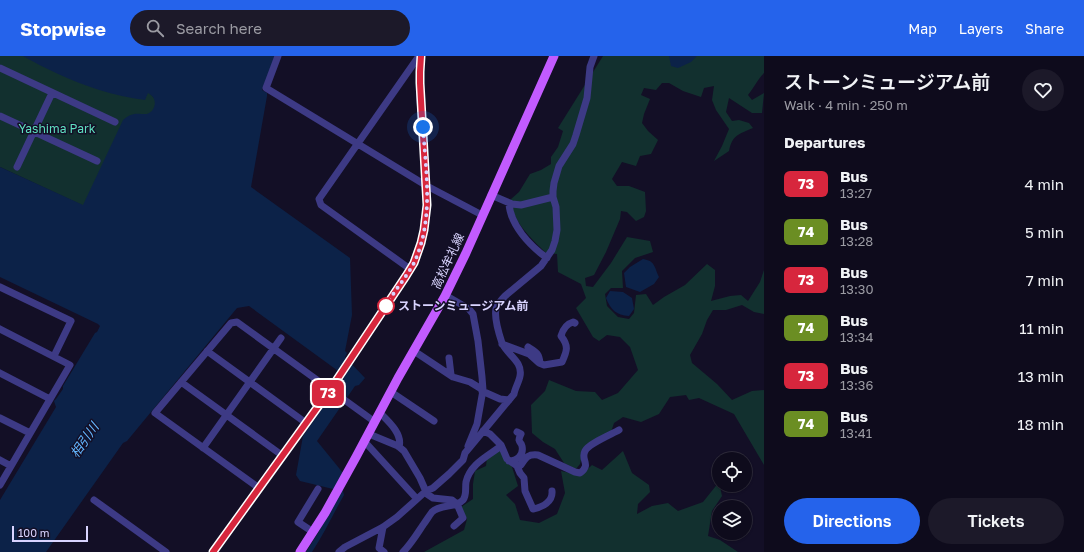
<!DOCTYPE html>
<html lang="en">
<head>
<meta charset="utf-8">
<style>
	:root { --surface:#0e0b1c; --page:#1c1929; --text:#f1f3f6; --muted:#9b9ba3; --line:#2e2b3b; --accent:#2563eb }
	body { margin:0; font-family:"Golos Text","Noto Sans JP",sans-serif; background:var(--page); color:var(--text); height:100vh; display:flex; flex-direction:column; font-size:15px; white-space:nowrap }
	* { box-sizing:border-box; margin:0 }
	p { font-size:13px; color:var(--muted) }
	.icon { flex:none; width:22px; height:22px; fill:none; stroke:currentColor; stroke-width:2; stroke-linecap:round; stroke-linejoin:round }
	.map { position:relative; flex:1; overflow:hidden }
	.panel { display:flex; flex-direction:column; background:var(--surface); width:320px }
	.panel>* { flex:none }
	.badge { padding:0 8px; border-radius:6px; font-size:14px; line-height:26px }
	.controls { position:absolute; left:712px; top:396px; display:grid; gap:8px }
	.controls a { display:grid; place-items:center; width:40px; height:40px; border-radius:50%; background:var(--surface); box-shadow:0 1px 3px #0004,0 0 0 1px var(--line); font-size:20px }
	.scale { position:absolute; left:12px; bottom:10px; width:76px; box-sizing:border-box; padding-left:4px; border:2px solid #d9d4ff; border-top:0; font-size:11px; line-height:14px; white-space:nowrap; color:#d9d4ff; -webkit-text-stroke:3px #130f26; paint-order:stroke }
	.you { position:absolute; width:20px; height:20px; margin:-10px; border:3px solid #fff; border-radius:50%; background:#1a73e8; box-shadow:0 0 0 6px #1a73e833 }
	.map>.badge { position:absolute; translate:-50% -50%; box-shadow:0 0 0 2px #fff }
	h2 { padding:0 20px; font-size:15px; line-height:36px }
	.round { display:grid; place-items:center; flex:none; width:42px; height:42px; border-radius:21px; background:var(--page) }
	.summary { display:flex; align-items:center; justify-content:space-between; height:68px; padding:0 20px }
	h1 { font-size:19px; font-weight:600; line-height:30px }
	.action { display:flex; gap:8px; margin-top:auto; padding:8px 20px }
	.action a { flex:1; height:46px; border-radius:24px; background:var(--accent); color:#fff; font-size:16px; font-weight:600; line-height:46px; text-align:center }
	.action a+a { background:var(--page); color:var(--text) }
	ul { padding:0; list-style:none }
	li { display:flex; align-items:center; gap:12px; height:48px; padding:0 20px }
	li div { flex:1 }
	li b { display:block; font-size:15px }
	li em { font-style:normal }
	li .badge { min-width:44px; font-weight:700; text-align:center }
	header { display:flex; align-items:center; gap:24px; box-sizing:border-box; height:56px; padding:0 20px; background:var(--accent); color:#fff }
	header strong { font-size:19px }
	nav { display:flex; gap:22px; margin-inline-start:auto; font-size:14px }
	.search { width:280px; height:36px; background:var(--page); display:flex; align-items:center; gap:10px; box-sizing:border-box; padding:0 14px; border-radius:22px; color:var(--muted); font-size:15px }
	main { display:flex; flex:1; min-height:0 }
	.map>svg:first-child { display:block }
</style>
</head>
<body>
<header>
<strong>Stopwise</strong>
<div class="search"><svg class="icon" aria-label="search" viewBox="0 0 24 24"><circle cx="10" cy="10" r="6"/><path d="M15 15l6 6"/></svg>Search here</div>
<nav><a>Map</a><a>Layers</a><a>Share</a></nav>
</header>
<main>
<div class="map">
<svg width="764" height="496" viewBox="0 0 764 496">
	<rect width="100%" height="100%" fill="#130f26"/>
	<path fill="#12302f" d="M0,0H35L148,35L155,43V53L84,150L0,111Z
		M603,0H764V17C757,24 754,32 748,39L752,44L764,37L762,57H752L729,42L726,56L732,65L739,64L749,67L753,72C739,78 732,79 729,95L714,105L722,90L729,73L716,54L712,44L714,30L704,32L701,41L683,35L669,27H662L656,34L644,32L641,39L650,43L644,58L642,67L648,75L658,84L651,98L640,100L636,110L622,106L612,123L617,130H629L645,136L646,155L644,161L636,165L627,156L621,155L620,163L606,196L594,219L585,222L586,230L593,231L611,207L627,181L650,185L653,196L635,202L622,215L623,232H611L605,238L607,250L618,261L629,263L634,257L636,239L646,238L653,249L664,241L685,229L707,208L715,214V230L711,245L730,240L741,239L748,245L760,226L764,214V258L754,256L742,249L726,254H713L707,264L702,278L690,299L692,307L717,328L732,344L752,335L764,334V409L734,358L699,342L689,344L686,339L670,341L659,358L641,366L623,361L614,367L611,376L584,392L580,408L576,413L564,407L555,393L543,386L532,377L531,349L545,335L549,324L576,335L595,336L602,344L618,337L638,314L630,291L620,281L607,279L599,285L593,281L576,252L586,242L581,228L558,216L557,198L546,197C530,181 514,167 510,144L519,136L530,118L541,114L551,108V101L558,91L563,75L558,72Z
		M500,394L512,411L518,430L506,439L515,448L520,464L539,467L557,458L565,437L561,415C576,418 580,421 592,409L602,414L623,395L632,417L649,429L650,436L638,448L637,458L652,450L668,447L678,455L703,446L719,426L722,440L712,455L708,480L720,484L738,496H424L464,474L467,463L461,451L473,443V428L475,415L486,410L487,402Z"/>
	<path fill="#0c2248" d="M23,0H275L262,34L267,37V40L251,131L350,202L352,259L345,295L347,297L345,301L365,322L359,329L355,330L317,385L343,417L340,423L344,439C333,458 324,478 312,496H306L318,477L336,442L333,433L300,425L296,419L303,380L345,320L249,250L237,252L127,385L123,387L46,496H0V444L56,351L54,345L56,343L63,333V330L95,277L97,276L100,270L98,268L0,221V111L83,149L123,64C129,59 133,57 141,58C143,58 146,58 147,58C154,56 157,47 153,41C152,40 150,38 148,37L145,44C114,40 84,30 56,17C45,12 34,6 23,0Z
		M669,0H697L691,6L678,12L671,10Z
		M643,203C655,205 654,210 659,221L654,228L640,236L626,231L624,217L630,211Z
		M610,235L623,236L632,242L634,253L629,260C616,259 611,254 606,242Z"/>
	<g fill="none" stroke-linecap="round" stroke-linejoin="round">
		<path stroke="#3d3a85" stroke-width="7" d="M278,0L266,32L427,130L482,159
			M0,12L115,66
			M0,60L97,105
			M17,111L52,37
			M491,139L512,148L521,149L553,141
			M509,147C510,169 530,190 547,202
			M410,213L321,149L319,143L419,0
			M0,231L71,265L54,300
			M445,239L469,253L473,258L478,285L482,321L483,334
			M0,273L70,309L0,429
			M502,288L529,298L539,307L544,309L562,306C567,295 569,290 561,280C563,273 566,268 573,266L575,267
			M528,291C536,296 539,297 540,307
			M207,295L306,367
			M414,295L453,321L470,326L483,334L477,368L468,390
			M449,302L451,319
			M0,317L50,343
			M181,326L283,400
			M482,335L500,343L509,344
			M391,336L434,365
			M380,357C388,365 403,378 399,391
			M0,362L30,377
			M483,375L490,378L501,389L507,403L517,410L521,409C526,401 528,398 538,399L575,416L580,417C592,408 580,404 585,395C588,388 612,378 619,374
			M369,378L398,390L404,395L420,422L427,438L433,442L452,444L457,448L463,462L454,470
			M365,386L417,443
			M203,392L281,282
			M0,404L11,410
			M509,405C517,405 524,399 522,390C521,386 520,388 519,384C519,382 520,380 521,378L517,376
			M517,410L520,417L524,422L525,435L533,453C542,451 553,446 552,435
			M259,432L155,357L231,267L237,266L375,366
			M94,444L166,496
			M383,471L379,492L384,496
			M313,476L298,466L318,433
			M213,496L330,334L406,220C412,209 418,198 421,186C429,161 427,136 425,110C423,74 417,36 421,0
			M339,496L345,491L383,471L397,461L426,435L433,432L449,418L463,404L465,397L514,338C515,332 519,326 520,320C523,305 507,299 502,287C499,278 494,262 496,253C498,248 502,243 505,240L541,210L552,194L555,185L557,174L556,151L553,141V135L554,127L559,110L573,88L576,79L587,42L590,11L594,0
			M403,496C411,488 417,478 423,469C426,465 429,460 432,456C440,448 456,452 463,444C467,439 465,432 466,426C470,408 488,400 501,390"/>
		<path stroke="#c25bff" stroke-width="9" d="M300,496L325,457L356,401L398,322L445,240L466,197L554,0"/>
	</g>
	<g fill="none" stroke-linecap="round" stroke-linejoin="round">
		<defs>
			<path id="line" d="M213,496L330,334L406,220L414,207L421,187L424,174L427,149L420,27V16L421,0"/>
		</defs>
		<use href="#line" stroke="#fff" stroke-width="9"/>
		<use href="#line" stroke="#d7263d" stroke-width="6"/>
		<path stroke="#d9d4ff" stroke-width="4" stroke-dasharray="0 7.2" d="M386,250C393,236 406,222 414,207C434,164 426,117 423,71"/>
	</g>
	<circle fill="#fff" stroke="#d7263d" stroke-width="2" cx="386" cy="250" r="8"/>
	<g text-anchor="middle" stroke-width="3" stroke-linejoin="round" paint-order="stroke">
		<g font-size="12" fill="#5fe0c0" stroke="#130f26">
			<text x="57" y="77">Yashima Park</text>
		</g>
		<g font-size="12" fill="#d9d4ff" stroke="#130f26">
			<text transform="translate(448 205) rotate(-65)" y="4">高松牟礼線</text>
		</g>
		<g font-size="12" font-weight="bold" fill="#d9d4ff" stroke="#130f26" text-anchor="start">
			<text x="398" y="254">ストーンミュージアム前</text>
		</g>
		<g font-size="13" font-style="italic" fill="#62b6ff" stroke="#130f26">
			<text transform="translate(84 384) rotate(-55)" y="5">相引川</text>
		</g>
	</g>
</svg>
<div class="controls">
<a><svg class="icon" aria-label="locate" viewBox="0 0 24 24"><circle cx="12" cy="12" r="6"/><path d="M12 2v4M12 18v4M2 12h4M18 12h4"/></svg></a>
<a><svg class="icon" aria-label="layers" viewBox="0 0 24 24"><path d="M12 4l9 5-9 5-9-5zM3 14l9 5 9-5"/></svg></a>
</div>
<div class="scale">100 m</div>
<div class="you" style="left:423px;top:71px"></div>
<b class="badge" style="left:328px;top:337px;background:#d7263d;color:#fff">73</b>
</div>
<section class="panel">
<div class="summary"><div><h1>ストーンミュージアム前</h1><p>Walk · 4 min · 250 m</p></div><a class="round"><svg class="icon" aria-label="heart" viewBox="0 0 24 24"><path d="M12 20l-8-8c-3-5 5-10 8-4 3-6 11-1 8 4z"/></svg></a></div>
<h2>Departures</h2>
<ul>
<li><span class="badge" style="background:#d7263d;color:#fff">73</span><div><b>Bus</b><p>13:27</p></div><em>4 min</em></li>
<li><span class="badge" style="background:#6b8e23;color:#fff">74</span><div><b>Bus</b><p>13:28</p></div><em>5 min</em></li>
<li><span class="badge" style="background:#d7263d;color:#fff">73</span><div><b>Bus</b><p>13:30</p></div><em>7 min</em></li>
<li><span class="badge" style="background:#6b8e23;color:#fff">74</span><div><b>Bus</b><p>13:34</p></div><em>11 min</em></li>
<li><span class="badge" style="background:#d7263d;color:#fff">73</span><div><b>Bus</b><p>13:36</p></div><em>13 min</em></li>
<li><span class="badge" style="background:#6b8e23;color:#fff">74</span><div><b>Bus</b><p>13:41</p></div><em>18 min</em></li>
</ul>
<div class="action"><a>Directions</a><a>Tickets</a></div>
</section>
</main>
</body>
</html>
